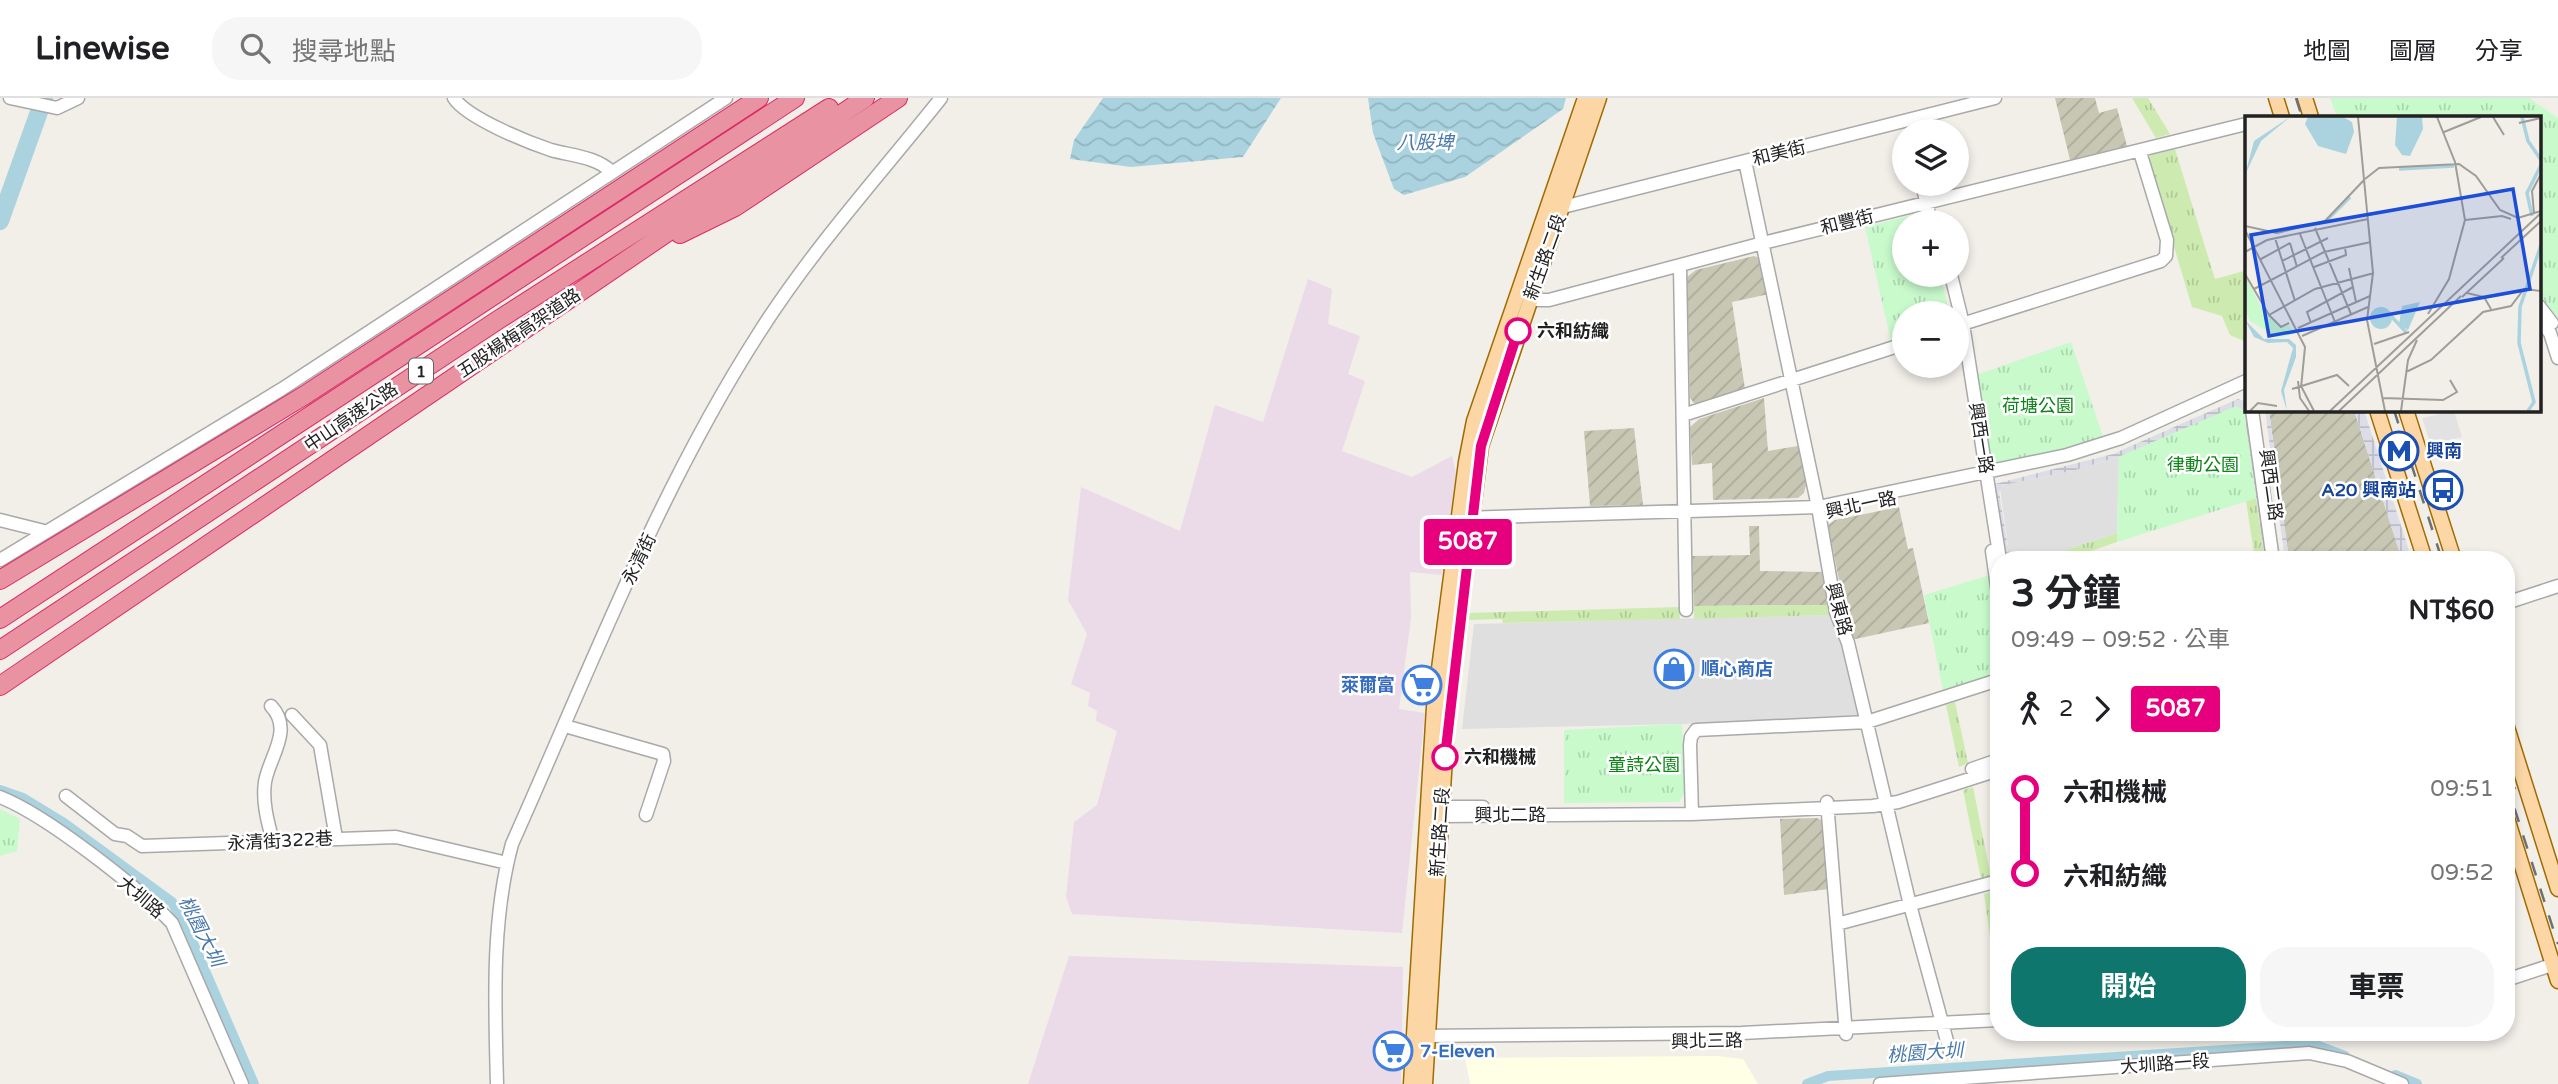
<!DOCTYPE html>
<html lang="zh-TW">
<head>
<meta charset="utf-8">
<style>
	:root { --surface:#fff; --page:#f6f6f6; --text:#202124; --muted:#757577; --line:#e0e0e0; --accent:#0f766e }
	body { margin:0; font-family:"Varela Round","Noto Sans TC",sans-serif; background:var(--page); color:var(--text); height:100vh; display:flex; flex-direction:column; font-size:26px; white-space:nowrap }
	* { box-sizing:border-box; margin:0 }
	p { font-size:23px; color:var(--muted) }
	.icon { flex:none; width:38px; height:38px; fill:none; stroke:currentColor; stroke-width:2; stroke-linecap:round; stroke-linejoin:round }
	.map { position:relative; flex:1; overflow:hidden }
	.panel { position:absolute; left:1990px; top:453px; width:525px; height:490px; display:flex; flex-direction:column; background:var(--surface); border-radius:28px; box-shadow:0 4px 10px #0003 }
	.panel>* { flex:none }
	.badge { padding:0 14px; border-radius:5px; font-size:24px; line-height:46px }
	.controls { position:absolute; left:1892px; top:21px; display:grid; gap:14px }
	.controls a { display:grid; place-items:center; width:77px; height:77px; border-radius:50%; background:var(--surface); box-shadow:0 4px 10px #0003; font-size:35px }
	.map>.badge { position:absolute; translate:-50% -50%; box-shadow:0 0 0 4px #fff }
	.legs { display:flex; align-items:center; gap:10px; height:77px; padding:0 21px; font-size:23px }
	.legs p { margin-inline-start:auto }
	.overview { display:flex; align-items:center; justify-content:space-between; height:119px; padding:0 21px }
	h1 { font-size:38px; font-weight:700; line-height:52px }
	.primary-button { display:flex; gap:14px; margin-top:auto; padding:14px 21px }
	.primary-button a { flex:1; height:80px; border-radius:28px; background:var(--accent); color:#fff; font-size:28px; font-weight:700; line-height:80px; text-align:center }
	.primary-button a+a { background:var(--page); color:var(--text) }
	ul { padding:0 21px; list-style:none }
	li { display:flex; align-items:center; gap:24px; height:84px; font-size:26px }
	li i { display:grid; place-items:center; width:10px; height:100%; margin:0 9px; background:currentColor }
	li i::after { content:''; width:18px; height:18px; margin:-9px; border:5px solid; border-radius:50%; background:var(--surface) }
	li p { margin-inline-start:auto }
	li:first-child i { background:linear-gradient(#0000 50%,currentColor 0) }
	li:last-child i { background:linear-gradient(currentColor 50%,#0000 0) }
	header { display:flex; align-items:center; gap:42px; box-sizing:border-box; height:98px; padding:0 35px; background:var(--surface); border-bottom:2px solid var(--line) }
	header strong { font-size:33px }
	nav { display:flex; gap:38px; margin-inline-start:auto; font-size:24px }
	.search { width:490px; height:63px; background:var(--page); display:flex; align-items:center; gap:18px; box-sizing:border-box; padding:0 24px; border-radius:28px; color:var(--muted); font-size:26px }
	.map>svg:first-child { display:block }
</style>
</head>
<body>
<header>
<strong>Linewise</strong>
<div class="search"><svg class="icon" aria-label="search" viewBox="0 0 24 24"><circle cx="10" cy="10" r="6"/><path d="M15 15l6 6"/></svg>搜尋地點</div>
<nav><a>地圖</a><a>圖層</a><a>分享</a></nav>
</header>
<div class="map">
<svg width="2558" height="986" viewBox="0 0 2558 986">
	<defs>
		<pattern id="construction-furrows" width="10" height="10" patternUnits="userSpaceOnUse" patternTransform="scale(1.75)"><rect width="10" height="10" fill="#c7c7b4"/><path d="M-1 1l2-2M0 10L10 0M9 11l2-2" fill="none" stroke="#abab9a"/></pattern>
		<pattern id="grass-tufts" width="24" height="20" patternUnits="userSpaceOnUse" patternTransform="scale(1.75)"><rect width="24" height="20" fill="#cdebb0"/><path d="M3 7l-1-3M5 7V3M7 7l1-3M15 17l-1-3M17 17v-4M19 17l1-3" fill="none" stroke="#b0c997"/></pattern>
		<pattern id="park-tufts" width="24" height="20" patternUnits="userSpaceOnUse" patternTransform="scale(1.75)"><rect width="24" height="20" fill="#c8facc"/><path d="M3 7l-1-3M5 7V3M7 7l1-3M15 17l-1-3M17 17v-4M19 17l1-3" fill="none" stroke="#acd6af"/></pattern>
		<pattern id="plaza-grid" width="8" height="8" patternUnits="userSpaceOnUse" patternTransform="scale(1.75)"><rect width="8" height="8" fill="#dddde8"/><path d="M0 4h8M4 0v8" fill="none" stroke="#bdbdc7"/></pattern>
		<pattern id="water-waves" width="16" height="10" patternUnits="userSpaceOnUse" patternTransform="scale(1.75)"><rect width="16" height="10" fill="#aad3df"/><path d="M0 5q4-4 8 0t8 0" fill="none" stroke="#92b5bf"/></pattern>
	</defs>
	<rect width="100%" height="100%" fill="#f2efe9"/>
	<path fill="#e0dfdf" d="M2119,359L2117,435L2036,462H2010L2000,390L2006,386L2072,373Z
		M1833,517L1859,617L1682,626L1462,631L1474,526Z"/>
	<path fill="#ebdbe8" d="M1308,181L1332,191L1328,226L1360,238L1348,276L1365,283L1342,353L1412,379L1452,358L1456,375L1442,477L1410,474L1411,520L1399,611L1425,615L1402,835L1072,816L1066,799L1074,724L1097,707L1117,633L1096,623L1097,613L1088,608L1090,595L1071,586L1087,536L1068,502L1081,389L1180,433L1215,307L1263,324Z
		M1069,858L1403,869L1401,986H1028Z"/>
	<path fill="#ffffe5" d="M1716,958L1743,961L1758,986H1470L1465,960Z"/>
	<path fill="url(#construction-furrows)" d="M2055,0H2095L2099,15L2117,10L2127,48L2070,62Z
		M1754,158L1762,161L1769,196L1732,204L1745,291L1701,306L1694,305L1690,300L1687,179L1696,172Z
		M1764,300L1768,353L1798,348L1806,387L1804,395L1798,400L1713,402L1712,365L1692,367L1690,329L1699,321Z
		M2269,312H2354L2402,462H2289Z
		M1634,330L1643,407L1590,408L1584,333Z
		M1899,409L1908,451L1913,450L1929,525L1851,542L1828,427L1835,422Z
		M1749,428H1759L1760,473L1824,474L1830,507L1694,508L1692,458L1750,457Z
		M1817,720L1823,723L1828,791L1784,797L1780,721Z"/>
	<path fill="url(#grass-tufts)" d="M2132,0H2148L2170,36L2156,40Z
		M2175,51L2215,181L2244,173L2246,244L2230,237L2222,218L2192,209L2148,62L2151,57Z
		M2256,400L2265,462H2255L2246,403Z
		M2117,435V444L2065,462H2036Z
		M1830,507L1833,517L1694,521V508Z
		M1679,509L1680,521L1503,525L1502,521L1468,522L1469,515Z
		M1955,604L1968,665L1959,669L1946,607Z
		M1973,689L1991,779L1981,781L1963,692Z
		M1994,793L1998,859L1990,839L1984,796Z"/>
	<path fill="url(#park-tufts)" d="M2330,0H2529L2558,20V220L2539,196V19H2337Z
		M1916,116L1925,119L1927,124H1904V177H1940L1950,215H1904V239L1891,243L1865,129Z
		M2071,244L2104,341L1997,367L1992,365L1976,277Z
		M2238,301L2246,304L2260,399L2117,444L2119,353Z
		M1990,477L1998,527V575L1943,593L1924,497Z
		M1682,626L1685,694L1679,704L1564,705V632Z
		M0,711L20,721L17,753L0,758Z"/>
	<path fill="#e2e2e2" d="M2454,313L2462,339L2431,347L2422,320Z"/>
	<path fill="url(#plaza-grid)" d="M2238,301L2246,304L2269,462H2265L2244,312L2236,308L2118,359L2072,373L2003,387L1999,394L2010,462H2005L1995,386L2113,356Z
		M2265,312H2269L2289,462H2285Z
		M2354,312H2364L2412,462H2402Z"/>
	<path fill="url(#water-waves)" d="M1103,0H1281L1243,59L1131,69L1070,61L1074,42Z
		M1368,0H1566L1563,11L1465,79L1404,97L1394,91L1373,35Z"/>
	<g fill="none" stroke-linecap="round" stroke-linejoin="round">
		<path stroke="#aad3df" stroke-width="10" d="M0,692L23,700L64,725L172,804L190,838L254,986
			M2395,977L2417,986
			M1807,986L1828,978L2313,946L2345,958"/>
		<path stroke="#aad3df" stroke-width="18" d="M0,123L44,0"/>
		<defs>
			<path id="minor" d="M10,0L57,10L78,0
				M454,0C467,20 527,44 551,52C572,58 595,58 612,74
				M1745,63L1818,409L1836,514L1848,545L1910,807L1950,954
				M1922,86L1931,124
				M1563,109L1995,0
				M1680,169L1686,512
				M1951,177L1963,226L2000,462
				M1530,202H1549L1763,145L2246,26
				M2539,208L2552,225
				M2539,221L2550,235L2558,260
				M1956,228L2161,163L2166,158L2167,142L2140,54
				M2252,312L2273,462
				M1683,317L1904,246
				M1463,420L1818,409L2067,357L2121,340L2246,283
				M0,422L44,433
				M1992,453L1998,496
				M0,462L282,291L726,0
				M2506,505L2558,488
				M271,608C294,632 269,659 265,684C262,704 268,725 273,744
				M292,617L320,647L336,740
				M565,628L663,656L664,663L646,717
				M1972,671L1998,662
				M66,698L115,736L127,738L142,748L396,739L507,765
				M0,699C46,717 138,789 172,825L242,986
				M1827,704L1846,936
				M1435,709H1483
				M1434,713L1441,718L1692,716L1873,708L1898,704L1998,672
				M1692,716L1690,647L1691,639L1696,632L1867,624L1998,582
				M1837,826L1998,783
				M2506,882L2558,865
				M1421,938L1742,935L1998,922
				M497,986C495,907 491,823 512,746C589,574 657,394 759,235C813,150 879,78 941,0
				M1880,986L2309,955L2347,963L2402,986"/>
			<path id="major" d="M2276,0L2282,19
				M2305,0L2311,19
				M2377,312L2425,462
				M2406,312L2454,462
				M2506,626L2558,791
				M2506,717L2558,883
				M1411,986L1434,609L1466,364L1474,323L1585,0
				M1425,986L1448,610L1481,348L1599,0"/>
			<path id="highway" d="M680,136L735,109L898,0
				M0,482L305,297L759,0
				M0,521L795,0
				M0,552L498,222L829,10
				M0,588L865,0"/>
		</defs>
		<use href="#minor" stroke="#a9a9a9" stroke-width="15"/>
		<use href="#major" stroke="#a06b00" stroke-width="17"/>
		<use href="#highway" stroke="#dc2a67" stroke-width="20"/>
		<use href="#minor" stroke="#fff" stroke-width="12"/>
		<use href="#major" stroke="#fcd6a4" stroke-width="14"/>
		<use href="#highway" stroke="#e892a2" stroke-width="18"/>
		<path stroke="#707070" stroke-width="2.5" stroke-dasharray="14 14" stroke-linecap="butt" d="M2296,0L2302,19
			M2394,312L2442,462
			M2506,663L2515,691
			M2506,684L2558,846"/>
	</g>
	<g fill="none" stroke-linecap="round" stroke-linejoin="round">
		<defs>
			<path id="line-1" d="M1445,659L1481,348L1518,233"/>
		</defs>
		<use href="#line-1" stroke="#fff" stroke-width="16"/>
		<use href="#line-1" stroke="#e6007e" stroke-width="10"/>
	</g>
	<defs>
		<symbol id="metro-ring" viewBox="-11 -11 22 22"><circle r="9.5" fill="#fff" stroke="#1a4fb4" stroke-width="1.5"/><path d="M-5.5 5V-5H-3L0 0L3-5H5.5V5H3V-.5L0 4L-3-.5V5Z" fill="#1a4fb4"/></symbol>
		<symbol id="bus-ring" viewBox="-11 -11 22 22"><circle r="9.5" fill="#fff" stroke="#1a4fb4" stroke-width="1.5"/><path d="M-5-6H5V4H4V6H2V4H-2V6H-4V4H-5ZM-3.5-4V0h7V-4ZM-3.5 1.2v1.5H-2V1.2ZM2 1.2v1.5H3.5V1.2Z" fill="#1a4fb4"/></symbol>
		<symbol id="shop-ring" viewBox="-11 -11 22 22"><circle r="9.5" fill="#fff" stroke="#3f7fe0" stroke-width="1.5"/><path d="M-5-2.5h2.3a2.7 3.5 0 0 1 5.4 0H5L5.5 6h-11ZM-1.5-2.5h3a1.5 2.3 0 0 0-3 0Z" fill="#3f7fe0"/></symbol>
		<symbol id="supermarket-ring" viewBox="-11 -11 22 22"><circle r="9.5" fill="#fff" stroke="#3f7fe0" stroke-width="1.5"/><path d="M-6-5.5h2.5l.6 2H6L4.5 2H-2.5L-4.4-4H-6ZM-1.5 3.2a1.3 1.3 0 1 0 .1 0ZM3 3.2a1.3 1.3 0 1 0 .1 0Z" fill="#3f7fe0"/></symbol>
	</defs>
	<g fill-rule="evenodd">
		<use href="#metro-ring" x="2377" y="331" width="44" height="44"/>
		<use href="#bus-ring" x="2421" y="370" width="44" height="44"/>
		<use href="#shop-ring" x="1652" y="549" width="44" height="44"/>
		<use href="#supermarket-ring" x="1400" y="565" width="44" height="44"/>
		<use href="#supermarket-ring" x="1371" y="931" width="44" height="44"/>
	</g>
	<g fill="#fff" stroke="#e6007e" stroke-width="3.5">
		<circle cx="1518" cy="233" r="12"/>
		<circle cx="1445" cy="659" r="12"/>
	</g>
	<g text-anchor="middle" stroke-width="5" stroke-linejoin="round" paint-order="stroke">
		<rect fill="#fff" stroke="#646464" stroke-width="2" x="409" y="260.5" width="24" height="25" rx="5"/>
		<g font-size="16" font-weight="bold" fill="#222">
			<text x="421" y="279">1</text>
		</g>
		<g font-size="18" fill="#222" stroke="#fff">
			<text transform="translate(1779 55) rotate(-14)" y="6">和美街</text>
			<text transform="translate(1847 124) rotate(-14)" y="6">和豐街</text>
			<text transform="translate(1545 159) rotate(-70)" y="6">新生路二段</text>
			<text transform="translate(519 235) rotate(-34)" y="6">五股楊梅高架道路</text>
			<text transform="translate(351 319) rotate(-34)" y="6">中山高速公路</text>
			<text transform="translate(1981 340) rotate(81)" y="6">興西一路</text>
			<text transform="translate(2271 387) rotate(82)" y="6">興西二路</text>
			<text transform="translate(1861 407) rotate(-12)" y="6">興北一路</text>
			<text transform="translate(639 461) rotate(-64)" y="6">永清街</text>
			<text transform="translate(1839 511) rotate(75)" y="6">興東路</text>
			<text x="1510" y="723">興北二路</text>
			<text transform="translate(1440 734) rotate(-86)" y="6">新生路二段</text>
			<text transform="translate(280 743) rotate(-3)" y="6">永清街322巷</text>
			<text transform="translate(141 799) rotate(40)" y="6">大圳路</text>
			<text transform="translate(1707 943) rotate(-1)" y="6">興北三路</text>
			<text transform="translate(2165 966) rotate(-4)" y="6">大圳路一段</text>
		</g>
		<g font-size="18" font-weight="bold" fill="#222" stroke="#fff" text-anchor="start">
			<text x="1537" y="239">六和紡織</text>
			<text x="1464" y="665">六和機械</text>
		</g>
		<g font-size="18" fill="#0c8416" stroke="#fff">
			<text x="2038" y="314">荷塘公園</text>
			<text x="2203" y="373">律動公園</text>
			<text x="1644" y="673">童詩公園</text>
		</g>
		<g font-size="18" font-weight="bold" fill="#164399" stroke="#fff" text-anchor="start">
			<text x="2426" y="359">興南</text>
			<text x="2416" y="398" text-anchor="end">A20 興南站</text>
		</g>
		<g font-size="18" font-weight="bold" fill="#366cbe" stroke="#fff" text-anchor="start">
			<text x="1701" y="577">順心商店</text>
			<text x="1395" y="593" text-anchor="end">萊爾富</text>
			<text x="1420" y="959">7-Eleven</text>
		</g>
		<g font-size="19" font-style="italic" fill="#4a7aab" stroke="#fff">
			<text x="1425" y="51">八股埤</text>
			<text transform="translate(202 833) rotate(63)" y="7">桃園大圳</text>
			<text transform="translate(1925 954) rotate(-4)" y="7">桃園大圳</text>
		</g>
	</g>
	<g transform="translate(2245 18)">
		<rect width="296" height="296" fill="#f2efe9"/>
		<path d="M0,160L19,196L36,211L44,209L49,218L33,222L5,205L0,194Z" fill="#c8facc"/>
		<path d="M45,1L16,25L0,59L9,25ZM63,1H98L107,6L109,16L101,38L73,30L60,8ZM152,1H177L178,13L165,40L157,39L150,29ZM175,186L163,214L154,208L157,190ZM125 202a11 11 0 1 1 22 0a11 11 0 1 1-22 0ZM0,204L19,223H44L51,229V241L39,274L42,295L36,275L48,232L42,226L23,227L9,221Z" fill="#aad3df"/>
		<path fill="none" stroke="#aad3df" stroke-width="3.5" d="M277,1L283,25L296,44M154,53L209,50M287,100L282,77L296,49M79,107L105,81M146,200L161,216M283,295L289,286L274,227L275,191L296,129"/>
		<path fill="none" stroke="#9f9d99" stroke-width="2" d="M113,1L128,157L122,204L140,295M248,1L259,19M274,7L296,2M199,16L236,1M120,63L134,52L214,48L231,60L255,94L273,102L296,95M289,97L287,75L296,58M220,104L257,100L266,103M0,110L32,117L80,105L119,64M70,112L106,198M0,114L60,231L56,272M55,118L90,206M30,122L50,185M45,127L52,151M0,136L22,124L123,103M256,142L296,105M16,143L45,127M37,145L83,122M69,151L101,139L100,131M104,152L111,186M0,158L24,199L70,173L129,157M9,173L79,136L126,126M222,177L239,181L246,193M217,181L259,142M183,198L204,163L220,104L210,46L192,1M24,199L36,211L44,207M66,207L62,196L108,171M53,212L125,180M57,220L123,191M129,228L164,216M161,256L186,244L238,196L266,190L279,173L296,175M53,265L55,282L64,295M56,270L69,295M47,273L92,259L104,270M138,282L198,284L212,276L205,264M5,295L13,287L32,290M85,295L296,97M94,295L216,180M156,295L163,244L172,224"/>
		<path fill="#1d4ed8" fill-opacity="0.15" stroke="#1d4ed8" stroke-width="3.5" d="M268,73L285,173L24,220L6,119Z"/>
		<rect width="296" height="296" fill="none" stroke="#222" stroke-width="3.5"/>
	</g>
</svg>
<div class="controls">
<a><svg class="icon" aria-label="layers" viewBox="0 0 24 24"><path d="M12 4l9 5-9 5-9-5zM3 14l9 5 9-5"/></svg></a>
<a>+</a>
<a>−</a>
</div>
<b class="badge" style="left:1468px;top:444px;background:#e6007e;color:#fff">5087</b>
<section class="panel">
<div class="overview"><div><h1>3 分鐘</h1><p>09:49 – 09:52 · 公車</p></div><b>NT$60</b></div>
<div class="legs"><svg class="icon" aria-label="walk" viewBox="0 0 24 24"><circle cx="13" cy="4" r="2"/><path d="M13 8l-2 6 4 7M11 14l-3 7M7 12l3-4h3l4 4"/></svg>2<svg class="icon" aria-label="forward" viewBox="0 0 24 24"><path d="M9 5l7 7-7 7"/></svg><b class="badge" style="background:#e6007e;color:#fff">5087</b></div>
<ul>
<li><i style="color:#e6007e"></i><b>六和機械</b><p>09:51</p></li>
<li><i style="color:#e6007e"></i><b>六和紡織</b><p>09:52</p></li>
</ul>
<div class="primary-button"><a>開始</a><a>車票</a></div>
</section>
</div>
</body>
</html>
